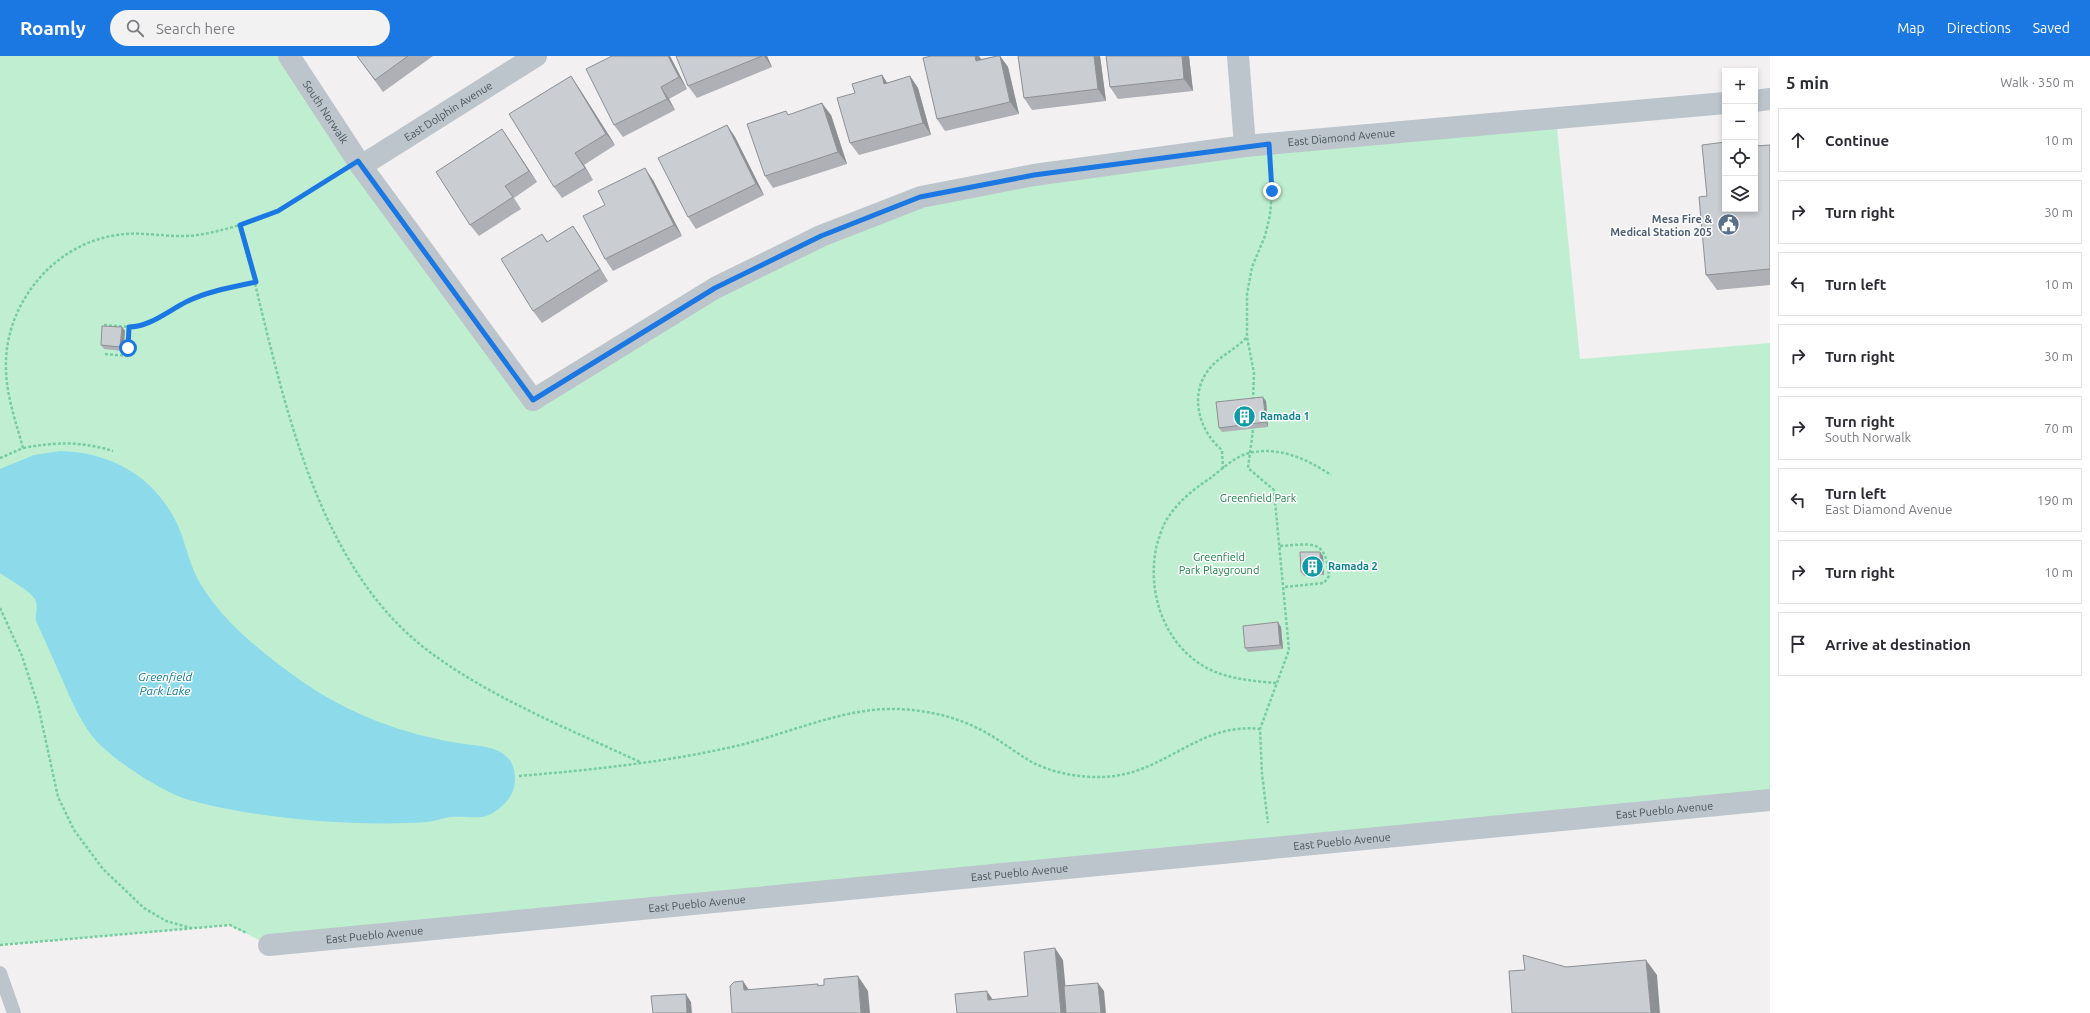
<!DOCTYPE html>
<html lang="en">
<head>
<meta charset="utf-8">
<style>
  :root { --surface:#fff; --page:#f2f2f3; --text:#2b2b33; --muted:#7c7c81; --line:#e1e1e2; --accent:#1b77e1 }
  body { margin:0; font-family:Ubuntu,sans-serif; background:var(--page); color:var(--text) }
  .controls { position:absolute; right:12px; top:12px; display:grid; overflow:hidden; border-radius:0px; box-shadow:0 2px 6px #0003 }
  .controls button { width:36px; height:36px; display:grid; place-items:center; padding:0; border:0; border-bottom:1px solid var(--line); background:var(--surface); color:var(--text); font:20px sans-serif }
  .stop { position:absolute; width:12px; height:12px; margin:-9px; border:3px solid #1b77e1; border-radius:50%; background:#fff }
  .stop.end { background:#1b77e1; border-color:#fff; box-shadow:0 1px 4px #0008 }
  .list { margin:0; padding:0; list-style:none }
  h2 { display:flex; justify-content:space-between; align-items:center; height:52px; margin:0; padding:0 16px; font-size:17px }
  h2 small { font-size:13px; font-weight:400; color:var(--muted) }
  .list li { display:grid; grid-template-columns:26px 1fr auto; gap:12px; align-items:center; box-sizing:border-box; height:64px; margin:0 8px 8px; padding:0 8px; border:1px solid var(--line); border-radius:0px }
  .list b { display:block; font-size:15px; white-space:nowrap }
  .list p { margin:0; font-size:13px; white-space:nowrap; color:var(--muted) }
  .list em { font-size:13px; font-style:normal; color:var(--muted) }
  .icon { flex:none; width:22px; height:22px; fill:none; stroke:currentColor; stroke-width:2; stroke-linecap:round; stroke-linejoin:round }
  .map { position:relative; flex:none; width:1770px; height:957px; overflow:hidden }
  header { display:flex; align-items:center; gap:24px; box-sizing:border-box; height:56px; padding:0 20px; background:var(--accent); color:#fff }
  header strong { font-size:19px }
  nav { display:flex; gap:22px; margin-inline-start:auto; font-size:14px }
  .search { width:280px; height:36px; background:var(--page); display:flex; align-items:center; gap:10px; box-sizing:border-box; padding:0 14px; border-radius:22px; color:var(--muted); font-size:15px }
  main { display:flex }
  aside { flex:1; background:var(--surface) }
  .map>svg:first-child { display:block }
  .green { fill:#bfefd0 }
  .water { fill:#8ddaeb }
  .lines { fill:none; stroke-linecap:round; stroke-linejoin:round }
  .path { stroke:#77cda0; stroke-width:2.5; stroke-dasharray:3 2; stroke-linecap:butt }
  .service { stroke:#bcc5cc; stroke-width:14 }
  .minor { stroke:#bcc5cc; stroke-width:22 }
  .tertiary { stroke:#bcc5cc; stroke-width:22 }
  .wall { fill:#aeb0b5 }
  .shaded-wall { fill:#8d9093 }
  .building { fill:#cacdd2; stroke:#8d9093 }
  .route { stroke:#1b77e1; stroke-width:5 }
  .labels { text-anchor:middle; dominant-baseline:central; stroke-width:3; stroke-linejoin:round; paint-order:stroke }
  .street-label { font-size:11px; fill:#48545d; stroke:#fff }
  .service-label { font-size:11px; font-weight:bold; fill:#4e5e75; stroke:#fff; text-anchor:end }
  .culture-label { font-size:11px; font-weight:bold; fill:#0d838f; stroke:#fff; text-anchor:start }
  .park-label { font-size:11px; fill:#187f49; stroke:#fff }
  .water-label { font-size:12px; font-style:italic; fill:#0e7b93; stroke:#fff }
</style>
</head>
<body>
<header>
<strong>Roamly</strong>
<div class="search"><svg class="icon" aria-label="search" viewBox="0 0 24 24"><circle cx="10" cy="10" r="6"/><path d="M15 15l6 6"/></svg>Search here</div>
<nav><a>Map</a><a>Directions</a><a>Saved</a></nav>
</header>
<main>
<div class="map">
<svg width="1770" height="957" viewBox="0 0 1770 957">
  <rect width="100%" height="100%" fill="#f2f0f0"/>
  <!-- green -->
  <path class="green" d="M0,0H294L533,344L715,232L921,141L1556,62L1580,303L1770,287V744L269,889L229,869L0,889Z"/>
  <!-- water -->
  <path class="water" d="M60,395C115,396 161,425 181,477C187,494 191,512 200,527C224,568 266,600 303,626C349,658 403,678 458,687C475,690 497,689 509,703C515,710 516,723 514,731C512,743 498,756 486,760C476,763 462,760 451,761C443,762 435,765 427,766C356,771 258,763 189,744C163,736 128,713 107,695C82,675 71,642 58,614C51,597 43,581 36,565C35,558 38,553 36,546C34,536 9,524 0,517V413L34,399Z"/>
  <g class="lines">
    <!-- path -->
    <path class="path" d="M336,118L277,155L240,169C278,308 303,494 422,590C484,639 569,673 640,706
      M104,269L129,271
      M105,298L127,300L129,271C151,271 170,252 190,244C212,236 234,231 256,226
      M1253,344L1254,317L1247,281V238L1252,211L1265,180L1270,159L1272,135L1270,112
      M1253,374L1248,412L1274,434L1289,594L1260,673L1262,718L1268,767
      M23,392C56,386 80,385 113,395
      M0,402L23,392C16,366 6,339 6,312C4,249 53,188 117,179C139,175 164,181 187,180C205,179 222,174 240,169
      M1223,413L1222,394C1199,375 1188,338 1210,312C1220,300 1236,293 1247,281
      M1280,490C1312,488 1326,482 1329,520L1324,527L1284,531
      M0,552L22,600L38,649L58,741L74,774L103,813L144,852L166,865L191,872
      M1276,627C1253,625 1226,623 1205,611C1163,587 1146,534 1157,488C1160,479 1163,468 1169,460C1179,445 1194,433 1209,423C1221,414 1234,401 1249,397C1279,390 1307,403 1331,419
      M519,720C589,714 659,707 727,692C782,681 841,651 897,653C925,654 954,660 979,673C998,682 1014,696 1032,706C1052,717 1081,722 1104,721C1166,718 1198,666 1260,673
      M0,889L230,869L247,877"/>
    <!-- service -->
    <path class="service" d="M0,917L14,957"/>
    <!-- minor -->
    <g class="minor">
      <path id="s1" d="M289,0L361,110L533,344"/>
      <path d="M1238,0L1245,90"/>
      <path id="s2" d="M361,110L536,0"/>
      <path id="s3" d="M269,889L1770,744"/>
    </g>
    <!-- tertiary -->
    <g class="tertiary">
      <path d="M1755,45L1770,43"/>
      <path id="s4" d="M533,344L715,232L821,180L921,141L1034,119L1245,90L1725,47"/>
    </g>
  </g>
  <!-- wall -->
  <path class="wall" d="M357,0H433L383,36Z
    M612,0H670L687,33L669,43L675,54L623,81L614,69Z
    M676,0H767L772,11L697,42L688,30Z
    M931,0H979L981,3L997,0H1000L1008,11L1019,58L945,75L937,63Z
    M1018,0H1100L1106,45L1032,54L1024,42Z
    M1189,0L1193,35L1118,43L1110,31Z
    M882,19L887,27L910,20L918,32L931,79L859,99L850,87L855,37Z
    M579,32L615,89L584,109L593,124L562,142L554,131Z
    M831,59L847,108L773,132L765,120Z
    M727,69L735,81L764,139L696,173L688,161Z
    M502,73L537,126L514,142L521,153L479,180L470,169Z
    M1770,89V229L1717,234L1706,219L1725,153Z
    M653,124L682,180L613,215L605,203Z
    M573,170L581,182L608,225L542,267L533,255L542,178L548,186Z
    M122,271L125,275L123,295L104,293L101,289Z
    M1266,345L1268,371L1222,376L1219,372Z
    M1323,500L1324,519L1304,520L1301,516Z
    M1278,566L1281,571L1283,593L1248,596L1245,592Z"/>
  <!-- shaded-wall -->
  <path class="shaded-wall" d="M668,0H670L687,33L679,21Z
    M764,0H767L772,11Z
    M975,0H979L981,3L984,16L976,5Z
    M1000,0L1008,11L1019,58L1010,46Z
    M1094,0H1100L1106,45L1098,33Z
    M1182,0H1189L1193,35L1184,23Z
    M882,19L890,31L884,28Z
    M571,20L579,32L615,89L606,78Z
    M910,20L918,32L931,79L923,67Z
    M661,31L669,43L675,54L667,43Z
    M822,47L831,59L847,108L838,96Z
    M727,69L735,81L764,139L756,128Z
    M502,73L510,85L537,126L529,115Z
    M575,97L584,109L593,124Z
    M645,112L653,124L682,180L674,169Z
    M573,170L581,182L608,225L600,213Z
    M122,271L125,275L123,295L120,291Z
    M1263,341L1266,345L1268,371L1266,366Z
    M1320,496L1323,500L1324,519L1321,515Z
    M1278,566L1281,571L1283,593L1280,589Z
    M1055,892L1063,904L1068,957H1061Z
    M1646,904L1657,919L1660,957H1651Z
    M858,920L868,935L870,957H861Z
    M743,925L753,940L744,934Z
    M1098,927L1104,935L1106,957H1101Z
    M987,935L995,947L988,944Z
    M686,938L691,946L692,957H687Z"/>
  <!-- building -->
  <path class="building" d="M357,0H408L375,24Z
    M612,0H668L679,21L661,31L667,43L614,69L586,13Z
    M676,0H762L688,30Z
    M931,0H975L976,5L997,0H1000L1010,46L937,63L923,2Z
    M1018,0H1094L1098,33L1024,42Z
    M1106,0H1182L1184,23L1110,31Z
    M882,19L884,28L910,20L923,67L850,87L837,42L855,37L852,28Z
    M571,20L606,78L575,97L585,112L554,131L509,58Z
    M822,47L838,96L765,120L747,68L786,55L788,59Z
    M727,69L756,128L688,161L658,102Z
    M502,73L529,115L505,130L513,141L470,169L436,116Z
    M1725,86V153H1755V90L1770,89V213L1706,219L1699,141L1707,140L1702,89Z
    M645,112L674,169L605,203L583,160L605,149L598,135Z
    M573,170L600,213L533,255L501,203L542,178L547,186Z
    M102,270L122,271L120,291L101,289Z
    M1263,341L1266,366L1219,372L1216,346Z
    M1300,496H1320L1321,515L1301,516Z
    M1278,566L1280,589L1245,592L1243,570Z
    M1055,892L1061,957H957L955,938L987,935L988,944L1028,940L1024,896Z
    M1523,899L1566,911L1646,904L1651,957H1512L1509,915L1525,914Z
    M858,920L861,957H732L730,930L734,926L743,925L744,934L818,928V930L824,929V923Z
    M1098,927L1101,957H1066L1064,930Z
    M686,938L687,957H653L651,940Z"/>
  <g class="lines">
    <!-- route -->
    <path class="route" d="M128,292L129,271C150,271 169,254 188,245C209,235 233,231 256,226L240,169L278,155L358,105L533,344L715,232L821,180L920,141L1034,119L1269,88L1272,135"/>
  </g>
  <!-- icons -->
  <defs>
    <symbol id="civic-disc" viewBox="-11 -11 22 22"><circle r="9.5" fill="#5c6f8a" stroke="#fff"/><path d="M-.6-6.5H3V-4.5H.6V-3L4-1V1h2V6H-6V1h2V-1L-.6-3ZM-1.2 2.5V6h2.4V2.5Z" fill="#fff"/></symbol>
    <symbol id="building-disc" viewBox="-11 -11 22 22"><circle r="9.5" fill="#0f9aa8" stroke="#fff"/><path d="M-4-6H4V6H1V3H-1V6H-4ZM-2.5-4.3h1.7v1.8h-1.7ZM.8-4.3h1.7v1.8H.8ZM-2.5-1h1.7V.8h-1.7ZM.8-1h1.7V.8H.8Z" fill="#fff"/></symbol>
  </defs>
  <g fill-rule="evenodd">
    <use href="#civic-disc" x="1716" y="156" width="25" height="25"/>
    <use href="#building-disc" x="1232" y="348" width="25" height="25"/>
    <use href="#building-disc" x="1300" y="498" width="25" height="25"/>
  </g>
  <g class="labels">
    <!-- street labels -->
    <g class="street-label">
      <text stroke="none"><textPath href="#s2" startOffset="103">East Dolphin Avenue</textPath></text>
      <text stroke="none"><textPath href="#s1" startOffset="67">South Norwalk</textPath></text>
      <text stroke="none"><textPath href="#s4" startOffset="864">East Diamond Avenue</textPath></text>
      <text stroke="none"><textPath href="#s3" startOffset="1402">East Pueblo Avenue</textPath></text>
      <text stroke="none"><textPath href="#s3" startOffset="1078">East Pueblo Avenue</textPath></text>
      <text stroke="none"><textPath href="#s3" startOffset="754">East Pueblo Avenue</textPath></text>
      <text stroke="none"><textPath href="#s3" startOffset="430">East Pueblo Avenue</textPath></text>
      <text stroke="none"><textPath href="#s3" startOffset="106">East Pueblo Avenue</textPath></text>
    </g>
    <!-- service labels -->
    <g class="service-label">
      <text x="1712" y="163">Mesa Fire &amp;<tspan x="1712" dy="13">Medical Station 205</tspan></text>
    </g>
    <!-- culture labels -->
    <g class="culture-label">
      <text x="1260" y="360">Ramada 1</text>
      <text x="1328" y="510">Ramada 2</text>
    </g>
    <!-- park labels -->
    <g class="park-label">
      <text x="1258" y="442">Greenfield Park</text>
      <text x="1219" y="501">Greenfield<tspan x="1219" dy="13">Park Playground</tspan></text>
    </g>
    <!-- water labels -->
    <g class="water-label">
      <text x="165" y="620">Greenfield<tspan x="165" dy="14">Park Lake</tspan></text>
    </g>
  </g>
</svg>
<div class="controls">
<button>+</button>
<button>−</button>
<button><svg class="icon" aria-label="locate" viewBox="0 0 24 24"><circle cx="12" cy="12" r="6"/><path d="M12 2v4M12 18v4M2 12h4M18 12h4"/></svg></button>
<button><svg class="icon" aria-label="layers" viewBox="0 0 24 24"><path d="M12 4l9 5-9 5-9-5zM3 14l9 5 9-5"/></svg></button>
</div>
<div class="stop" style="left:128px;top:292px"></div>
<div class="stop end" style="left:1272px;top:135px"></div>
</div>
<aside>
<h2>5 min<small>Walk · 350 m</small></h2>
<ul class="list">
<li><svg class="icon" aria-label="ahead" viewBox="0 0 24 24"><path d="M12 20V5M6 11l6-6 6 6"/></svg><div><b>Continue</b></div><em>10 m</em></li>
<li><svg class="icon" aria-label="right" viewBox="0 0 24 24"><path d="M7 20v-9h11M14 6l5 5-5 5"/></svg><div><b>Turn right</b></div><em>30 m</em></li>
<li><svg class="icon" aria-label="left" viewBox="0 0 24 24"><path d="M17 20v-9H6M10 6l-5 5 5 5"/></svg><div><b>Turn left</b></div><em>10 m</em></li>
<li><svg class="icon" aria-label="right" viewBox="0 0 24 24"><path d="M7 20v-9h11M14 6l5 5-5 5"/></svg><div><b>Turn right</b></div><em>30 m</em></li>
<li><svg class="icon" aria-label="right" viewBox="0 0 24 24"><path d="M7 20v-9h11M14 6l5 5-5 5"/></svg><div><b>Turn right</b><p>South Norwalk</p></div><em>70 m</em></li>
<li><svg class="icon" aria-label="left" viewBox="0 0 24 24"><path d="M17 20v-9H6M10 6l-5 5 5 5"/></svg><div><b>Turn left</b><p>East Diamond Avenue</p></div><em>190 m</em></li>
<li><svg class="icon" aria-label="right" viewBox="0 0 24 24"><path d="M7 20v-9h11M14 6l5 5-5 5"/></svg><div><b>Turn right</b></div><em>10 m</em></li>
<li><svg class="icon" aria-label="arrive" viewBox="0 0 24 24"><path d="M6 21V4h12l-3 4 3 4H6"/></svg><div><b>Arrive at destination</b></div></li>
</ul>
</aside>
</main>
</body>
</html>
